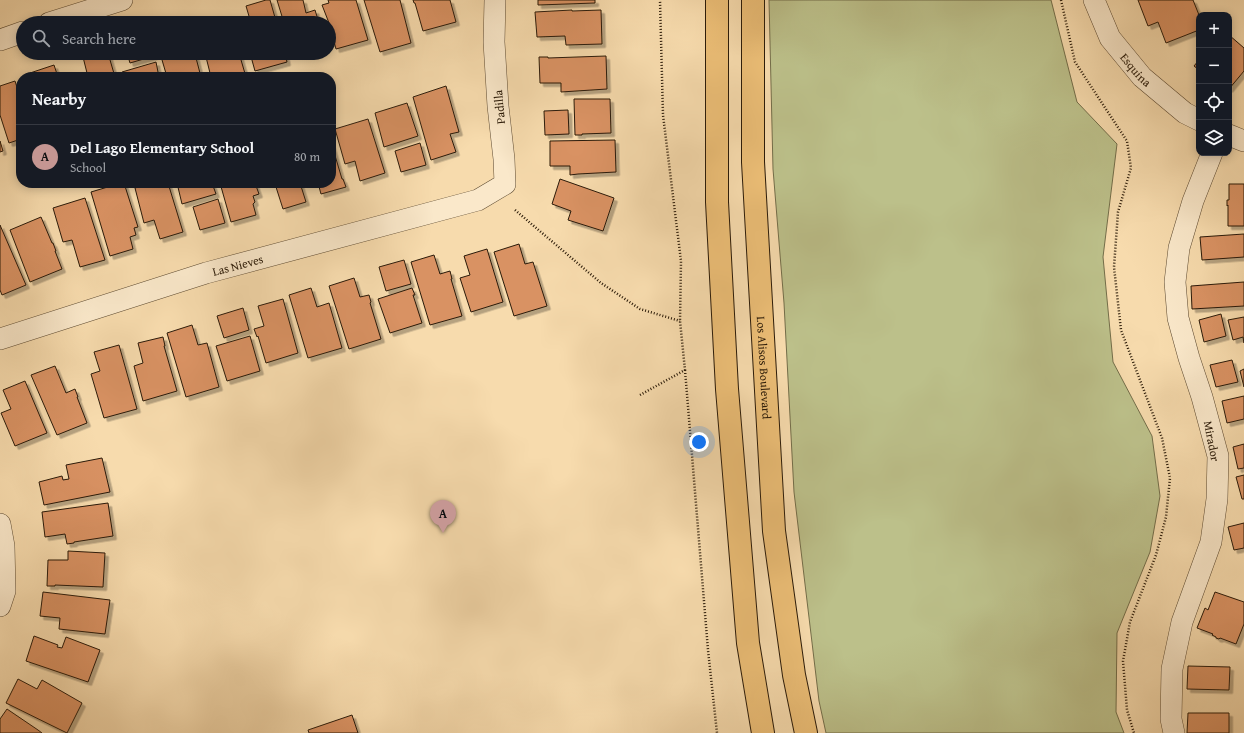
<!DOCTYPE html>
<html lang="en">
<head>
<meta charset="utf-8">
<style>
  :root { --surface:#171b24; --page:#242831; --text:#f1f3f6; --muted:#9ea1a6; --line:#363941; --accent:#c59692 }
  body { margin:0; font-family:"Gentium Book Plus",serif; background:var(--page); color:var(--text) }
  .controls { position:absolute; right:12px; top:12px; display:grid; overflow:hidden; border-radius:8px; box-shadow:0 2px 10px #0003 }
  .controls button { width:36px; height:36px; display:grid; place-items:center; padding:0; border:0; border-bottom:1px solid var(--line); background:var(--surface); color:var(--text); font:20px sans-serif }
  .you { position:absolute; left:699px; top:442px; width:14px; height:14px; margin:-10px; border:3px solid #fff; border-radius:50%; background:#1a73e8; box-shadow:0 0 0 6px #1a73e833 }
  .badge { display:grid; place-items:center; width:26px; height:26px; border-radius:50%; background:var(--accent); color:#111; font-size:13px; font-weight:700 }
  .pin { position:absolute; translate:-50% -33px; filter:drop-shadow(0 1px 2px #0008) }
  .pin::after { content:''; position:absolute; top:21px; width:14px; height:12px; background:inherit; clip-path:polygon(0 0,100% 0,50% 100%) }
  .list { margin:0; padding:0; list-style:none }
  h2 { display:flex; justify-content:space-between; align-items:center; height:52px; margin:0; padding:0 16px; font-size:17px }
  h2 small { font-size:13px; font-weight:400; color:var(--muted) }
  .list li { display:grid; grid-template-columns:26px 1fr auto; gap:12px; align-items:center; box-sizing:border-box; height:64px; padding:0 16px; border-top:1px solid var(--line) }
  .list b { display:block; font-size:15px; white-space:nowrap }
  .list p { margin:0; font-size:13px; white-space:nowrap; color:var(--muted) }
  .list em { font-size:13px; font-style:normal; color:var(--muted) }
  .icon { flex:none; width:22px; height:22px; fill:none; stroke:currentColor; stroke-width:2; stroke-linecap:round; stroke-linejoin:round }
  .map { position:relative; flex:none; width:1244px; height:733px; overflow:hidden }
  .search { position:absolute; background:var(--surface); box-shadow:0 2px 10px #0003; left:16px; top:16px; width:320px; height:44px; display:flex; align-items:center; gap:10px; box-sizing:border-box; padding:0 14px; border-radius:22px; color:var(--muted); font-size:15px }
  .panel { position:absolute; background:var(--surface); box-shadow:0 2px 10px #0003; left:16px; top:72px; width:320px; height:116px; border-radius:16px }
  .map>svg:first-child { display:block }
  .green { fill:#bcc08a; stroke:#736d49 }
  .building { fill:#d99264; stroke:#2a1a08; filter:url(#shadow) }
  .lines { fill:none; stroke-linecap:round; stroke-linejoin:round }
  .minor-casing { stroke:#5d4a31; stroke-width:22 }
  .major-casing { stroke:#2a1a08; stroke-width:24 }
  .path { stroke:#2a1a08; stroke-width:2.5; stroke-dasharray:1 2; stroke-linecap:butt }
  .minor { stroke:#fae8ca; stroke-width:21 }
  .major { stroke:#ecbe76; stroke-width:22 }
  .labels { text-anchor:middle; dominant-baseline:central; stroke-width:3; stroke-linejoin:round; paint-order:stroke }
  .street-label { font-size:12px; fill:#2a1a08; stroke:#fae8ca }
</style>
</head>
<body>
<div class="map">
<svg width="1244" height="733" viewBox="0 0 1244 733">
  <defs>
    <filter id="shadow"><feDropShadow dx="3.5" dy="3.5" stdDeviation="0" flood-color="#0004"/></filter>
  </defs>
  <rect width="100%" height="100%" fill="#f7dbad"/>
  <filter id="stains"><feTurbulence type="fractalNoise" baseFrequency=".005" numOctaves="4"/><feColorMatrix values="0 0 0 0 .2 0 0 0 0 .09 0 0 0 0 .02 0 0 0 .5 -.17"/></filter>
  <radialGradient id="worn" r=".72"><stop offset=".6" stop-color="#630" stop-opacity="0"/><stop offset="1" stop-color="#630" stop-opacity=".3"/></radialGradient>
  <!-- green -->
  <path class="green" d="M769,0H1051L1077,102L1117,144L1103,257L1113,362L1152,436L1160,496L1150,552L1117,633L1116,712L1124,733H826L819,701L794,492L784,303L773,169Z"/>
  <!-- building -->
  <path class="building" d="M266,0H270L276,21L270,23H251L246,6Z
    M277,0H303L306,13L315,10L319,23H284Z
    M328,0H356L368,40L336,49L329,23L322,5L329,3Z
    M364,0H400L411,43L380,52Z
    M413,0H450L456,22L423,31L415,3H414Z
    M538,0H595V3L538,5Z
    M1138,0H1193L1199,15V30L1166,43L1158,22L1148,26Z
    M572,10V11L601,10L602,44L566,45L565,36L537,37L535,12Z
    M220,17L222,23H198Z
    M1229,35L1244,48V71L1229,89Z
    M95,53H108L115,77H88L83,57Z
    M127,53H153L154,56L130,63Z
    M160,53H196L195,54L201,77H167Z
    M205,53H239L246,77H211Z
    M250,53H285L287,62L255,71Z
    M606,56L607,89L561,92V83H540L539,57H548V58Z
    M1199,60V70L1194,66Z
    M156,62L159,77H124L122,72Z
    M54,65L58,77H31L30,73Z
    M15,81L21,100V139L9,143L0,115V86Z
    M446,86L459,132L450,134L456,152L431,160L413,97Z
    M574,99H610L611,133L582,134V135H575Z
    M407,103L418,136L384,147L375,113Z
    M568,110L569,134L545,135L544,111Z
    M368,119L385,173L360,181L355,161L345,164L335,129Z
    M615,140L616,172L578,174L570,175V166H550V141Z
    M0,141L3,151L0,152Z
    M331,142L342,179H343L346,187L321,194L318,183H331Z
    M420,143L426,165L401,172L395,151Z
    M560,179L614,198L603,231L568,220L571,211L552,204Z
    M121,183H124L138,227L134,228L136,235L130,237L133,249L110,256L91,192Z
    M152,183H168L183,232L160,239L154,220L144,223L135,188Z
    M177,183H212L216,194L182,204Z
    M220,183H255L259,194L253,196L255,202L253,204L256,215L231,222Z
    M289,183H300L306,202L283,209L276,187Z
    M1229,184H1244V226H1228V205L1227,206V200H1229Z
    M85,198L105,260L80,267L72,240L63,242L53,208Z
    M218,199L225,223L200,230L193,207Z
    M41,217L52,243H53L56,251H55L62,269L30,282L10,230Z
    M0,225L26,285L2,295L0,290Z
    M1244,234V257L1202,260L1200,237Z
    M519,244L525,264L533,262L547,306L514,316L494,252Z
    M487,249L503,302L471,312L460,278L470,275L464,256Z
    M434,255L440,274L450,271L452,279H451L462,316L430,325L411,262Z
    M404,260L411,284L386,291L379,267Z
    M354,278L360,297L369,295L371,302L370,303L381,339L349,349L329,286Z
    M1244,282V306L1192,309L1191,286Z
    M311,288L317,307L329,303L342,348L308,358L289,295Z
    M412,288L415,295H413L422,323L390,333L378,299Z
    M283,299L298,353L266,363L258,336L257,337L254,329L264,326L258,306Z
    M243,308L249,330L224,338L217,316Z
    M1221,314L1226,336L1204,342L1199,320Z
    M1244,317V343L1243,337L1233,340L1228,320Z
    M192,325L198,345L207,343L219,387L186,397L167,333Z
    M250,336L260,371L227,381L216,346Z
    M163,337L165,346H164L177,391L143,401L134,366L143,363L138,343Z
    M119,345L137,409L104,418L91,374L100,371L94,352Z
    M1232,360L1238,382L1216,387L1210,365Z
    M55,366L66,393L75,389L78,397H77L87,423L57,435L31,375Z
    M1244,369V387L1240,371Z
    M25,381L47,433L15,446L1,413L11,409L3,390Z
    M1244,396V419L1227,423L1222,401Z
    M1244,444V468L1238,469L1233,447Z
    M102,458L110,492L44,505L39,482L62,476L63,480L69,479L66,465Z
    M1244,475V499H1242L1236,477Z
    M108,503L113,536L74,542V543L67,544L65,534L45,537L42,512Z
    M1244,523V548L1234,550L1228,527Z
    M68,551L105,553L103,587L55,585V586H47L48,560H68Z
    M43,592L110,600L105,634L59,629L60,618L40,616Z
    M1215,592L1244,602V624L1236,644L1220,638L1219,639L1216,638V637L1212,635L1213,634L1197,628L1205,608L1208,610Z
    M34,636L58,645L57,647L62,648L66,637L100,650L88,682L26,661Z
    M1188,666L1230,667L1229,690L1187,689Z
    M18,679L37,689L42,680L82,703L67,733L6,703Z
    M7,709L38,730L42,733H0V719Z
    M1188,713H1229V733H1187Z
    M352,715L358,733H309L308,730Z"/>
  <g class="lines">
    <defs>
      <g id="minor">
        <path id="s1" d="M1094,0L1110,38L1142,77L1185,113L1199,120"/>
        <path d="M49,23L122,0"/>
        <path d="M0,40L23,32"/>
        <path d="M1229,135L1244,141"/>
        <path id="s2" d="M0,339L206,273L478,200L505,184L504,159L498,106L494,42L495,0"/>
        <path d="M0,524L4,546L5,591L0,606"/>
        <path d="M1174,733L1171,719L1172,669L1182,622L1211,542L1217,499L1218,456L1202,397L1189,358L1178,318L1175,282L1179,248L1193,201L1212,153"/>
      </g>
      <g id="major">
        <path d="M717,0V202L727,389L748,643L763,733"/>
        <path id="s3" d="M753,0V162L774,531L794,675L806,733"/>
      </g>
    </defs>
    <!-- minor casing -->
    <use href="#minor" class="minor-casing"/>
    <!-- major casing -->
    <use href="#major" class="major-casing"/>
    <!-- path -->
    <path class="path" d="M1061,0L1075,62L1127,141L1131,168L1118,212L1114,267L1121,330L1162,438L1170,478L1166,517L1156,555L1130,622L1123,661L1127,710L1134,733
      M515,210L601,283L640,309L680,321
      M685,370L708,650L717,733
      M640,395L685,370L680,321L681,261L663,115L660,0"/>
    <!-- minor -->
    <use href="#minor" class="minor"/>
    <!-- major -->
    <use href="#major" class="major"/>
  </g>
  <g class="labels">
    <!-- street labels -->
    <g class="street-label">
      <text stroke="none"><textPath href="#s1" startOffset="82">Esquina</textPath></text>
      <text transform="translate(499 107) rotate(-95)">Padilla</text>
      <text stroke="none"><textPath href="#s2" startOffset="249">Las Nieves</textPath></text>
      <text stroke="none"><textPath href="#s3" startOffset="368">Los Alisos Boulevard</textPath></text>
      <text transform="translate(1212 441) rotate(79)">Mirador</text>
    </g>
  </g>
  <rect width="100%" height="100%" filter="url(#stains)"/>
  <rect width="100%" height="100%" fill="url(#worn)"/>
</svg>
<div class="controls">
<button>+</button>
<button>−</button>
<button><svg class="icon" aria-label="locate" viewBox="0 0 24 24"><circle cx="12" cy="12" r="6"/><path d="M12 2v4M12 18v4M2 12h4M18 12h4"/></svg></button>
<button><svg class="icon" aria-label="layers" viewBox="0 0 24 24"><path d="M12 4l9 5-9 5-9-5zM3 14l9 5 9-5"/></svg></button>
</div>
<div class="you"></div>
<div class="pin badge" style="left:443px;top:533px">A</div>
<div class="search"><svg class="icon" aria-label="search" viewBox="0 0 24 24"><circle cx="10" cy="10" r="6"/><path d="M15 15l6 6"/></svg>Search here</div>
<section class="panel">
<h2>Nearby<small></small></h2>
<ul class="list">
<li><span class="badge">A</span><div><b>Del Lago Elementary School</b><p>School</p></div><em>80 m</em></li>
</ul>
</section>
</div>
</body>
</html>
